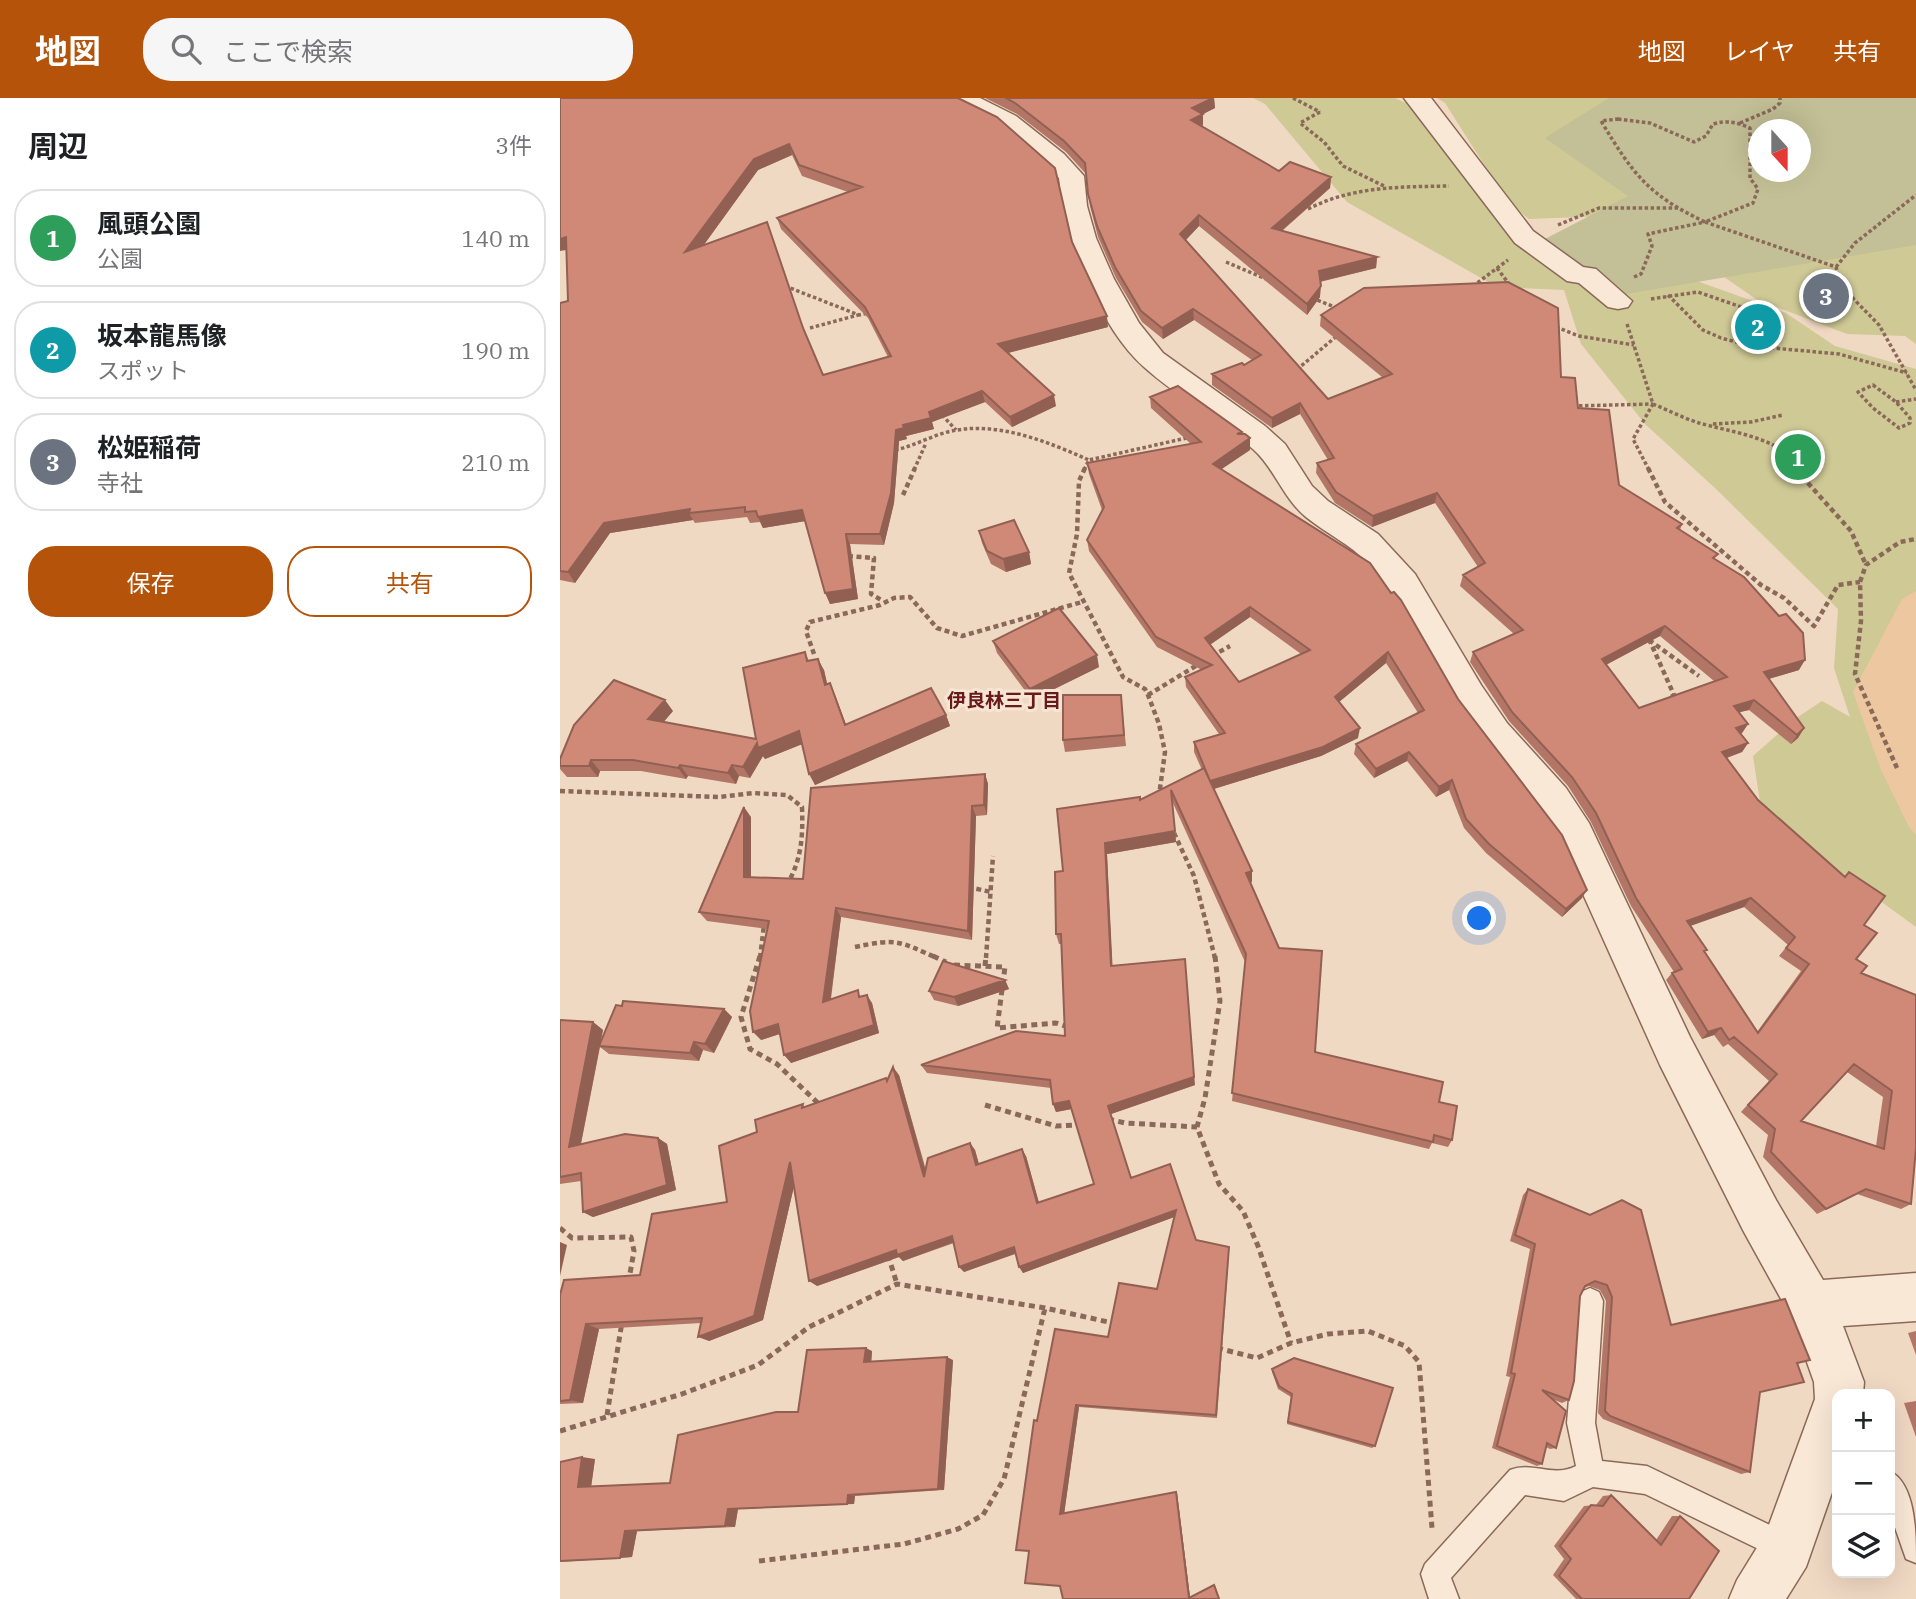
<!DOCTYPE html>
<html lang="ja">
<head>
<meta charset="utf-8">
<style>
  :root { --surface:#fff; --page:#f6f6f6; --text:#202124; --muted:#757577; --line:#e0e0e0; --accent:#b45309 }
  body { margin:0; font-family:"IBM Plex Serif","Noto Sans JP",serif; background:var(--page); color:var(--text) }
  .controls { position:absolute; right:21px; bottom:21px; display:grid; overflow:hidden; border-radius:14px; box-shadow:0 7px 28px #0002 }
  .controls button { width:63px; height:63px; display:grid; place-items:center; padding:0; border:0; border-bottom:2px solid var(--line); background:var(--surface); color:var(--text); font:35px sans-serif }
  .compass { position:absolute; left:1188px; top:21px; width:63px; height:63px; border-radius:50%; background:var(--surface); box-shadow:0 7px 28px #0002; rotate:159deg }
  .you { position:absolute; left:920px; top:821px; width:24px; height:24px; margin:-18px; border:5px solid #fff; border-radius:50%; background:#1a73e8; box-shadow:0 0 0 10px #1a73e833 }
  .badge { display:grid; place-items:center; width:46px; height:46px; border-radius:50%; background:var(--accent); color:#fff; font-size:23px; font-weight:700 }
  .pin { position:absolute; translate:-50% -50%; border:4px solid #fff; box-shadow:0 2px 7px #0006 }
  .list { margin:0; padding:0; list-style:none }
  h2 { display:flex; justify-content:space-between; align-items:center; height:91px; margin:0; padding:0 28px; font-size:30px }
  h2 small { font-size:23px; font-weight:400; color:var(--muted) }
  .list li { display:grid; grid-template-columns:46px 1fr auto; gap:21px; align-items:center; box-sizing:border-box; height:98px; margin:0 14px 14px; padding:0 14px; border:2px solid var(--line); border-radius:28px }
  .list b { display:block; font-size:26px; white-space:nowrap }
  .list p { margin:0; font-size:23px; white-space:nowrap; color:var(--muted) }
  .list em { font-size:23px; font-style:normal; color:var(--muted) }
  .actions { display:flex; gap:14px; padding:21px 28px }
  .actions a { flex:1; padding:16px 0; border:2px solid var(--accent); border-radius:28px; text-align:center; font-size:24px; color:var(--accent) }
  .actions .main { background:var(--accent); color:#fff }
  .icon { flex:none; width:38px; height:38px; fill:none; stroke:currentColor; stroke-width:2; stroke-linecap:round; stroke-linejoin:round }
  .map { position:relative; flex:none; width:1356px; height:1501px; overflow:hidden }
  header { display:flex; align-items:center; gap:42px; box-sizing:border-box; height:98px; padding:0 35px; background:var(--accent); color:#fff }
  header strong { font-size:33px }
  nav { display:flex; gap:38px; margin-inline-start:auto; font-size:24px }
  .search { width:490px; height:63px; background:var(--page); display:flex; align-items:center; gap:18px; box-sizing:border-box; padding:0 24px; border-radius:28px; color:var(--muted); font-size:26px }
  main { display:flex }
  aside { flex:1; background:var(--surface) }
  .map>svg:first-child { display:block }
  .green { fill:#cfc996; fill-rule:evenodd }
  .sand { fill:#edc79f }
  .cemetery { fill:#c3bf96; fill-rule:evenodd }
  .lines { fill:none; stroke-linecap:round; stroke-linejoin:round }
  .lane-casing { stroke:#8b6959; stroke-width:3 }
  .street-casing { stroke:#8b6959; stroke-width:3 }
  .path-far2 { stroke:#8b6959; stroke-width:3.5; stroke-dasharray:3.5 2.5; stroke-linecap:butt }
  .path-far1 { stroke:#8b6959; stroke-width:4.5; stroke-dasharray:5 3.5; stroke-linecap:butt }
  .path { stroke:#8b6959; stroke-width:5; stroke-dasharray:6 4.5; stroke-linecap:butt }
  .lane { fill:#fae8d6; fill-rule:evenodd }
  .street { fill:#fae8d6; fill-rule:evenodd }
  .wall { fill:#b37666; fill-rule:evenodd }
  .shaded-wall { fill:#926053 }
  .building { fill:#d08977; stroke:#926053; stroke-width:2; fill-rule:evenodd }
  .labels { text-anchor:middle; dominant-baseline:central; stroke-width:6; stroke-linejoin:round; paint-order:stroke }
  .neighbourhood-label { font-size:19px; font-weight:bold; fill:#691b1c; stroke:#f7e5d3 }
</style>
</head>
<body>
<header>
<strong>地図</strong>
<div class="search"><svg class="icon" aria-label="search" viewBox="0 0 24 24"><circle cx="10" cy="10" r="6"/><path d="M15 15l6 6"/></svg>ここで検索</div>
<nav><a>地図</a><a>レイヤ</a><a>共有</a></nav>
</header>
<main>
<aside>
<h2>周辺<small>3件</small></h2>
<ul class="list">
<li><span class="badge" style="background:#2e9e5b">1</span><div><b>風頭公園</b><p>公園</p></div><em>140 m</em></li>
<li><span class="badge" style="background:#0f9aa8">2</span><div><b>坂本龍馬像</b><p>スポット</p></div><em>190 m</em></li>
<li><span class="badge" style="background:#6b7280">3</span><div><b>松姫稲荷</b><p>寺社</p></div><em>210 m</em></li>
</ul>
<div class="actions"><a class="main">保存</a><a>共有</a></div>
</aside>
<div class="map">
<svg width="1356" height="1501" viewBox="0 0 1356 1501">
  <rect width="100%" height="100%" fill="#f0d9c3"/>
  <!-- green -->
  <path class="green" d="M693,0H835L850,7L955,144L1058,174L1120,177L1226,215L1275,248L1356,271V829L1202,717L1193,658L1235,621L1262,603L1290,619L1274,570L1278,511L1156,391L1085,326L1021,246L1004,192L937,189L787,104L705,6Z
    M877,0H1356V246L1345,238L1287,236L1196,201L1074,117L969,121L949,106L885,5ZM1198,32H1240V74H1198Z"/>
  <!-- sand -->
  <path class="sand" d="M1356,493V737L1349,729L1321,672L1293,594L1342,501Z"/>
  <!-- cemetery -->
  <path class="cemetery" d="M1049,0H1356V147L1066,196L983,142L1068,98L985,40ZM1198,32H1240V74H1198Z"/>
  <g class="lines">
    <defs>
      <path id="lane" d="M1030,1190L1039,1194L1043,1203L1035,1325L1042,1363L1087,1368L1237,1440L1241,1450L1237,1460L1227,1464L1217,1460L1085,1396L1033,1389L1004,1403L965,1397L891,1480L899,1501H869L861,1476L865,1466L950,1372C973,1363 992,1380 1016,1368L1007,1325L1017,1203L1021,1194Z
        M1277,1297V1325L1267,1321L1263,1310L1267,1300Z
        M1330,1373C1356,1387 1356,1435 1356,1465L1346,1461L1330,1415Z"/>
      <path id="street" d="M390,0H420L456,18L504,56L524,78L527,108L536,140L554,181L579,225L603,255L705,328L725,346L752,388L768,403L818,436L855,476L921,587L947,625L1006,690L1029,725L1130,939L1216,1102L1263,1182L1356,1175V1223L1283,1228L1304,1284L1303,1296H1277V1380L1246,1469L1226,1501H1169L1177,1482L1206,1435L1255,1301L1254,1284L1231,1219L1184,1134L1100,967L1000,745C970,696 929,658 898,610C867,563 847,509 809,466C790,446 767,436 746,419C723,400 715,371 694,352C660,321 618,300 584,269C539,229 504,138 499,80L440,28L394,5Z
        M844,0H871L973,133L1023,169L1036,171L1072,203L1068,209L1058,211L1048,209L1019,185L1007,183L955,145Z"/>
    </defs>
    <!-- lane casing -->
    <use href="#lane" class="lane-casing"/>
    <!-- street casing -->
    <use href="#street" class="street-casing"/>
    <!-- path-far2 -->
    <path class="path-far2" d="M733,0L760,14
      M760,14L740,25L764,44L783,68L826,89
      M1058,21L1090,25L1134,44L1146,38L1153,26C1167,22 1177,24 1190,30V80L1198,91L1193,105L1145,124C1088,97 1073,76 1041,23Z
      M1180,25L1213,11L1220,5V0
      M748,111C793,88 840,89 889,88
      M1145,124L1276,169L1281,188L1319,227L1356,292
      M998,127L1039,110H1118
      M666,164L706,181
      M1276,169L1295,145L1356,97
      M937,170L949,186
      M1074,179L1081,176L1092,148L1088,136L1145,124
      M225,188L299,217L308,215
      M915,190L917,185L948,162
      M1108,197L1143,232L1161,240L1191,248L1279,256L1347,275
      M752,200L777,210
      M1091,201L1138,194L1210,219
      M1067,226L1093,306C1108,312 1123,320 1139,325C1170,334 1225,340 1241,372
      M996,229L1019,238L1074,247
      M250,230L298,217
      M740,273V269L778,237
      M1313,287L1336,304L1350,320V325L1339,330L1313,310L1298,294Z
      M1336,304L1356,301
      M1013,308L1093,306
      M382,317L396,332
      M1153,326L1191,324L1223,317
      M335,352C355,348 372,337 392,333C438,323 488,344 529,362
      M354,372L366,345
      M524,372L529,362L631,339
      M1089,372L1073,341L1093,306"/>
    <!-- path-far1 -->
    <path class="path-far1" d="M525,370L519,383L517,436L509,475L563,579L585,591L588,597L599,626L605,654L599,698
      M1088,370L1105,404L1201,487L1224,500L1254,528L1278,487L1300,484
      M1240,370L1247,384L1291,433L1306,467
      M343,397L355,370
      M288,458L314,460L311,496L323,503
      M1089,541L1114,597L1110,600
      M1089,542L1139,578
      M254,556L246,533L250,524L320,507L334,500L350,499L377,530L402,538L522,504
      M652,558L670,548
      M588,597L639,566
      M1337,670L1295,576L1301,523L1300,484L1306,467L1340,444L1356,441
      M0,693L159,699L193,695L227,697L242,709C243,736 242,759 229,783
      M614,735L634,778L655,860
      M408,789L431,794
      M295,849C338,840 338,843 377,860
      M200,860L204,827
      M426,860L433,758"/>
    <!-- path -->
    <path class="path" d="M200,858L181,919L190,951L217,966L260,1007
      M373,858L386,864
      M655,858L660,903L645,1000L637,1029L659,1086L683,1113L698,1148L731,1245
      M394,867L445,869L437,930L496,925L508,929
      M425,868L426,858
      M425,1007L496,1028L519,1027
      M548,1021L565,1025L637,1029
      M0,1130L12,1140L71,1139L74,1153L69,1181
      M328,1157L337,1186
      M657,1250L697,1260L731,1245L768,1236L808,1233L845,1248L859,1264L872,1430
      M47,1317L62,1224
      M0,1333L122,1296L198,1267L249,1229L337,1186L485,1210L553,1225
      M199,1463L344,1446L398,1431L423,1417L444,1381L485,1210"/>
    <!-- lane -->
    <use href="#lane" class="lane"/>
    <!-- street -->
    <use href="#street" class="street"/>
  </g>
  <!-- wall -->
  <path class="wall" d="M0,0H398L512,144L548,229L448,255L496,308L452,329L425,304L372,324L374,331L346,338L347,341L339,343L334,405L324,447L290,446L298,501L270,506L245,423L203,430L200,424L190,425L187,419L135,425L133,422L50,435L15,485L0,482V205L8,203ZM232,57L242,78L288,94L217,120L221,131L308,220L328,259L263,277L244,232L143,148L198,72Z
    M425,0H654L655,10L643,16V27L642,28L719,73L771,79L770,90L722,133L817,159L816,170L760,184V199L747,217L639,128L626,142L768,301L822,279L760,228L761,217L1001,279L1059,387L1122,426L1120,432L1155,462L1239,572L1209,581L1244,630L1238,640L1231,646L1189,612L1179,614L1188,626L1182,635L1181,636L1188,645L1182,654L1167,660L1198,702L1304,827L1296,861L1301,875L1356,897V1059H1355L1351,1106L1341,1111L1297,1096L1257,1116L1203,1059L1208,1037L1181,1014L1209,983L1168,946L1163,949L1154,937L1142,941L1106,882L1112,875L1114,874L1071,808L1031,724L1008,688L949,623L910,564L913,554L954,536L900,488L903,477L918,469L875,405L812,429L775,405L756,375L757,365L768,362L740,316L712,330L652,287V276L684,267L692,262L634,222L603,241L582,224L556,180L538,139L530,108L526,76L506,54L457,16ZM1100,538L1154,583L1079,610L1046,567ZM1184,809L1228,847L1219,858L1241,873L1197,934L1145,854L1131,827ZM1287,974L1323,999L1316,1048L1241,1023Z
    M590,299L682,334V336L690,352L661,371L898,601L1022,800L1002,819L926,755L904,730L889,692L876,699L847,663L814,680L794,656L796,646L858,615L826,565L779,604L798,640L761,658L654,691L692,773V784H690L755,954L879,1004L892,1042L888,1049L872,1045L869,1051L672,1003L685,864L612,703L616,744L547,756L552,867L635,987L551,1016L571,1080L610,1066L636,1142L669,1155L657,1320L519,1309L504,1416L617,1395L630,1499L655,1487L660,1501H503L500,1488L469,1453L477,1323L548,1239L597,1191L614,1119L463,1175L455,1155L404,1174L394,1145L343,1163L339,1159L257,1188L234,1088L203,1222L149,1243L141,1225L39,1231L23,1305L0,1306V1197L80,1177L167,1104L197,1034L246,1009L339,977L366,1072L410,1045L415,1052L419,1066L466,1058L479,1105L534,1086L511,1011L496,1014L493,1006L491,990L367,975L361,967L505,938L501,846H499L496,836L503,773L580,702L642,672L634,654V644L659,636L626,589L625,579L642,572L597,549L529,453L527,442L542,412L529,376L527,365L631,346L591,310ZM690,519L741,556L679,584L650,547Z
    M419,433L469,454L471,466L446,474L431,466L422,445Z
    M433,543L539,569L472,602L437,555Z
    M245,554L249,563L264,572L267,586L275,597L286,626L386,617L390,628L255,687L242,646L205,661L203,658L190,680L179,678L176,686L128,678L126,681L81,673H40L38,679H7L0,671V661L113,613L103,624L196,641Z
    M562,608L566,648L505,654L503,642Z
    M425,676L428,686L427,717L416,718L412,842L281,819L271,901L302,898L312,905L319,935L231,965L220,936L201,942L208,831L147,823L139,814L191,719V779L243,781Z
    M445,882L449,891L398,908L374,902L369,893Z
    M164,911L172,919L154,955L143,952L139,963L49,956L40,949L21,1046L98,1040L107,1046L116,1092L33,1119L23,1114L21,1083L0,1086V922L33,924L43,932L40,944Z
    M968,1091L1111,1227L1250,1262L1237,1266L1244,1284L1200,1294L1190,1374L1181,1376L1043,1321L1038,1315L1046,1203L1040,1192L1029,1188L1024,1190L1020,1198L1009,1302L1002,1305L992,1301L996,1350L990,1351L986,1349L982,1366L977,1368L932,1350L950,1279L946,1278L970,1151L950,1143L963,1097Z
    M1356,1233V1257L1348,1235Z
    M312,1253L311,1264L393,1262L384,1392L295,1398L294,1406L178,1411L175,1429L77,1433L72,1459L0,1464L35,1361L31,1388L110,1385L238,1314Z
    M712,1271L815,1348L812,1350L727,1326L731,1299L718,1291L712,1274Z
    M1356,1303V1339L1344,1305Z
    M1051,1397L1096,1442L1112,1418H1120L1129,1501H1016L993,1477L1004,1461L994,1448L1024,1408L1036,1407L1043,1398Z"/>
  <!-- shaded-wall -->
  <path class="shaded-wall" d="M653,0H654L655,10L643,16V27L632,33V10Z
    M229,46L232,57L198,72L130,166L125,154L194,61Z
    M771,79L770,90L712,141V130Z
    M639,117V128L621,147L620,136Z
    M6,139L12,151L0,153V141Z
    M817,159L816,170L758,184L759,173Z
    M761,188L760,199L747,217V206Z
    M633,211L634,222L603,241L602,230Z
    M547,218L548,229L440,257L438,246Z
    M422,293L425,304L372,324L374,331L346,338L347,341L339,343L334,405L324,447L320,436L336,332L343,327L369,314Z
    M494,297L496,308L452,329L450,319Z
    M740,305V316L712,330V320Z
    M690,340V352L653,377V366Z
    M877,395L875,405L812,429L813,418Z
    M130,411L129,415L133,422L50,435L15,485L8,474L44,425Z
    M242,412L246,423L203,430L198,419Z
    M286,436L290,446L298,501L270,506L265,495Z
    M469,454L471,466L446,474L443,461Z
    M690,509V519L645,550V540Z
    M1105,528L1100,538L1038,571L1042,561Z
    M828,554L826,565L773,609L775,599Z
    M537,557L539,569L472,602L470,591Z
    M258,561L264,572L270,598L265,587Z
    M1245,562L1239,572L1198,584L1204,574Z
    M270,585L275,597L290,638L285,627Z
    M105,602L113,613L96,633L88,621Z
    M1194,602L1189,612L1168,617L1174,608Z
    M386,617L390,628L255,687L249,676Z
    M1188,626L1182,635L1170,640L1176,630Z
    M800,630L798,640L761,658L650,692V683Z
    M1244,630L1238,640L1231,646L1237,637Z
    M239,633L245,645L205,661L203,658L190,680L183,669L197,645Z
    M1188,645L1182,654L1157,663L1162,654Z
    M849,654L847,663L814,680L816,671Z
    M31,662L40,673L38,679L29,668Z
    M120,667L128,678L126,681L118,670Z
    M172,667L179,678L176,686L168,675Z
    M425,676L428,686L427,717L424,707Z
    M892,682L889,692L876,699L879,689Z
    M611,692L616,744L547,756L553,877L551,868L545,745Z
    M412,708L416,718L412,842L408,833Z
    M184,709L191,719V788L184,779Z
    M692,773V784L686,786V775Z
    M1027,792L1022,800L1002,819L1006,811Z
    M1191,800L1184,809L1122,831L1127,823Z
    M276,810L281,819L269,912L263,904Z
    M625,861L635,987L551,1016L548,1008Z
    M445,882L449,891L398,908L394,899Z
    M307,897L312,905L319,935L231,965L224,957Z
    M164,911L172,919L154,955L145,946Z
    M33,924L43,932L19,1055L9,1049Z
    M218,926L225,934L201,942L193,934Z
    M1161,930L1154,937L1142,941L1148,934Z
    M134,944L143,952L139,963L130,955Z
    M333,969L339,977L369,1086L364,1079Z
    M509,1003L512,1011L496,1014L493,1006Z
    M98,1040L107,1046L116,1092L33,1119L23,1114Z
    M410,1045L415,1052L421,1074L416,1067Z
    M462,1051L466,1058L481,1112L477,1105Z
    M230,1064L238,1071L203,1222L149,1243L138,1239Z
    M616,1112L617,1118L463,1175L459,1169Z
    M392,1138L397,1143L343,1163L339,1159L257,1188L249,1183L336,1152Z
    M0,1144L7,1147L0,1178Z
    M454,1149L458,1155L404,1174L399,1169Z
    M26,1226L39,1231L23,1305L10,1302Z
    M306,1250L312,1253L311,1268L304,1264Z
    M387,1259L393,1262L384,1392L378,1391Z
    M516,1307L519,1309L504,1417L500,1416Z
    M22,1359L35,1361L31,1390L18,1389Z
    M616,1394L617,1395L630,1499L629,1500Z
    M288,1397L295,1398L294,1406H287Z
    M168,1411H178L175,1429L165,1428Z
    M65,1433H77L72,1459L60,1460Z"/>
  <!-- building -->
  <path class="building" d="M0,0H398L437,19L495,70L512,144L547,218L438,246L494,297L450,319L422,293L369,314L371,320L343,327L344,330L336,332L331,395L320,436H286L293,491L265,495L242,412L198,419L196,413L185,414V409L129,415L130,411L44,425L8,474L0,473V205L8,203L6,139L0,141ZM229,46L239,67L302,89L217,120L305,209L331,258L263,277L243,230L207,124L125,154L194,61Z
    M446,0H653L632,10L643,16L631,22L719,73L730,64L771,79L712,130L817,159L759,173L761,188L747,206L639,117L620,136L768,301L832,276L761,217L804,190L948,184L998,210L1001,279L1015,280L1018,310L1049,312L1059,387L1122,426L1117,430L1158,456L1153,460L1184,479L1219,518L1226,516L1243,535L1245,562L1204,574L1244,630L1237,637L1194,602L1174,608L1188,626L1176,630L1188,645L1162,654L1198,702L1285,779L1289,774L1325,798L1304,827L1317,835L1296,861L1307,868L1301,875L1356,897V1050L1351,1106L1306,1091L1266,1111L1211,1054L1215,1031L1188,1007L1217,976L1174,939L1169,942L1161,930L1148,934L1112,875L1122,871L1076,800L1036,715L1012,679L952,614L913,554L963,532L903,477L925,465L877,395L813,418L776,394L757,365L774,360L740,305L712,320L652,276L682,265L684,267L701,257L633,211L602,230L581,213L555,169L537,128L528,96L525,65L504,43L455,5ZM1105,528L1167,579L1079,610L1042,561ZM1191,800L1235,839L1226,850L1249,866L1198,935L1144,853L1147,852L1127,823ZM1294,966L1332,993L1324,1051L1241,1023Z
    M618,288L682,334L677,336H685L690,340L653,366L810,465L831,495L834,494L841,502L898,601L1002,737L1027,792L1006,811L929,746L906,721L892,682L879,689L849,654L816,671L796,646L864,612L828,554L775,599L800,630L763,649L650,683L634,644L665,635L625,579L652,567L596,539L527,442L544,409L527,365L641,344L590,299ZM690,509L750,552L679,584L645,540Z
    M454,422L469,454L443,461L427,453L419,433Z
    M499,510L537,557L470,591L433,543Z
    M245,554L247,563L258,561L265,587L270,585L285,627L371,590L386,617L249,676L239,633L198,650L197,645L183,669L172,667L168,675L120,667L118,670L73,662H31L29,668H0V661L14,627L54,582L105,602L88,621L196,641L183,570Z
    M503,597H561L564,637L503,642Z
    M644,670L692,773L686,775L719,850L762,853L755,954L883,984L879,1004L897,1008L892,1042L874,1037L873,1044L672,995L686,856L611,692L615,733L545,745L551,868L625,861L634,979L548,1008L571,1080L610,1066L636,1142L669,1149L656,1317L516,1307L500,1416L616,1394L629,1500L654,1487L659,1501H503L500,1488L465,1485L469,1453L456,1452L474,1322L477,1323L495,1231L548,1239L559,1185L597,1191L616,1112L459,1169L454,1149L399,1169L392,1138L337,1157L336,1152L249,1183L230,1064L194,1218L138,1239L142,1220L26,1226L10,1302L0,1303V1197L4,1182L80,1177L92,1116L167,1104L159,1048L197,1034L195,1022L243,1006L242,1010L326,980L327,983L333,969L364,1079L368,1060L410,1045L416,1067L462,1051L477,1105L534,1086L509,1003L493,1006L490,982L361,967L456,933L505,938L501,836H496L495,774L503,773L497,711L580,699V702Z
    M425,676L424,707L412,708L408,833L276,810L263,904L298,892L299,899L307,897L314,927L224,957L218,926L193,934L190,913L209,823L139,814L184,709V779L243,781L251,690Z
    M383,863L445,882L394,899L369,893Z
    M63,903L164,911L145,946L134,944L130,955L39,948L56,907L62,908Z
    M0,922L33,924L9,1049L65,1036L98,1040L107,1087L23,1114L21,1075L0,1079Z
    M968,1091L1030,1117L1062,1102L1081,1112L1111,1227L1225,1201L1250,1262L1237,1265L1244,1284L1200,1294L1190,1374L1050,1318L1045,1313L1052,1199L1047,1187L1035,1183L1025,1188L1020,1198L1014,1283L1009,1302L982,1292L1006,1313L996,1350L987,1345L982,1366L937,1348L955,1276L951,1275L975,1146L955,1137Z
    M306,1250L304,1264L387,1259L378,1391L288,1397L287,1406L168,1411L165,1428L65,1433L60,1460L0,1463V1364L22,1359L18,1389L110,1385L118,1337L216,1314H238L247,1252Z
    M734,1260L833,1290L815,1348L728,1324L732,1296L719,1288L712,1271Z
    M1051,1397L1101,1447L1120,1418L1159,1453L1129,1501H1022L999,1478L1011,1461L1000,1448L1031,1407L1043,1408Z"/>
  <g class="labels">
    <!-- neighbourhood labels -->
    <g class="neighbourhood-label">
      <text x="444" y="602">伊良林三丁目</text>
    </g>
  </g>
</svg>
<div class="controls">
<button>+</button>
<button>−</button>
<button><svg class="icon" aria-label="layers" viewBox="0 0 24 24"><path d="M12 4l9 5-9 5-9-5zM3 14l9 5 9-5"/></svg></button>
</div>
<svg class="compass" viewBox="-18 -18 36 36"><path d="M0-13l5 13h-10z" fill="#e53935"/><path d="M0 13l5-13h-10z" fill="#757577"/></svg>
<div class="you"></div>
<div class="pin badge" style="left:1238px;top:359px;background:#2e9e5b">1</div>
<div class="pin badge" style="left:1198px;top:229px;background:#0f9aa8">2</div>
<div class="pin badge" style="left:1266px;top:198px;background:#6b7280">3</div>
</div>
</main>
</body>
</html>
